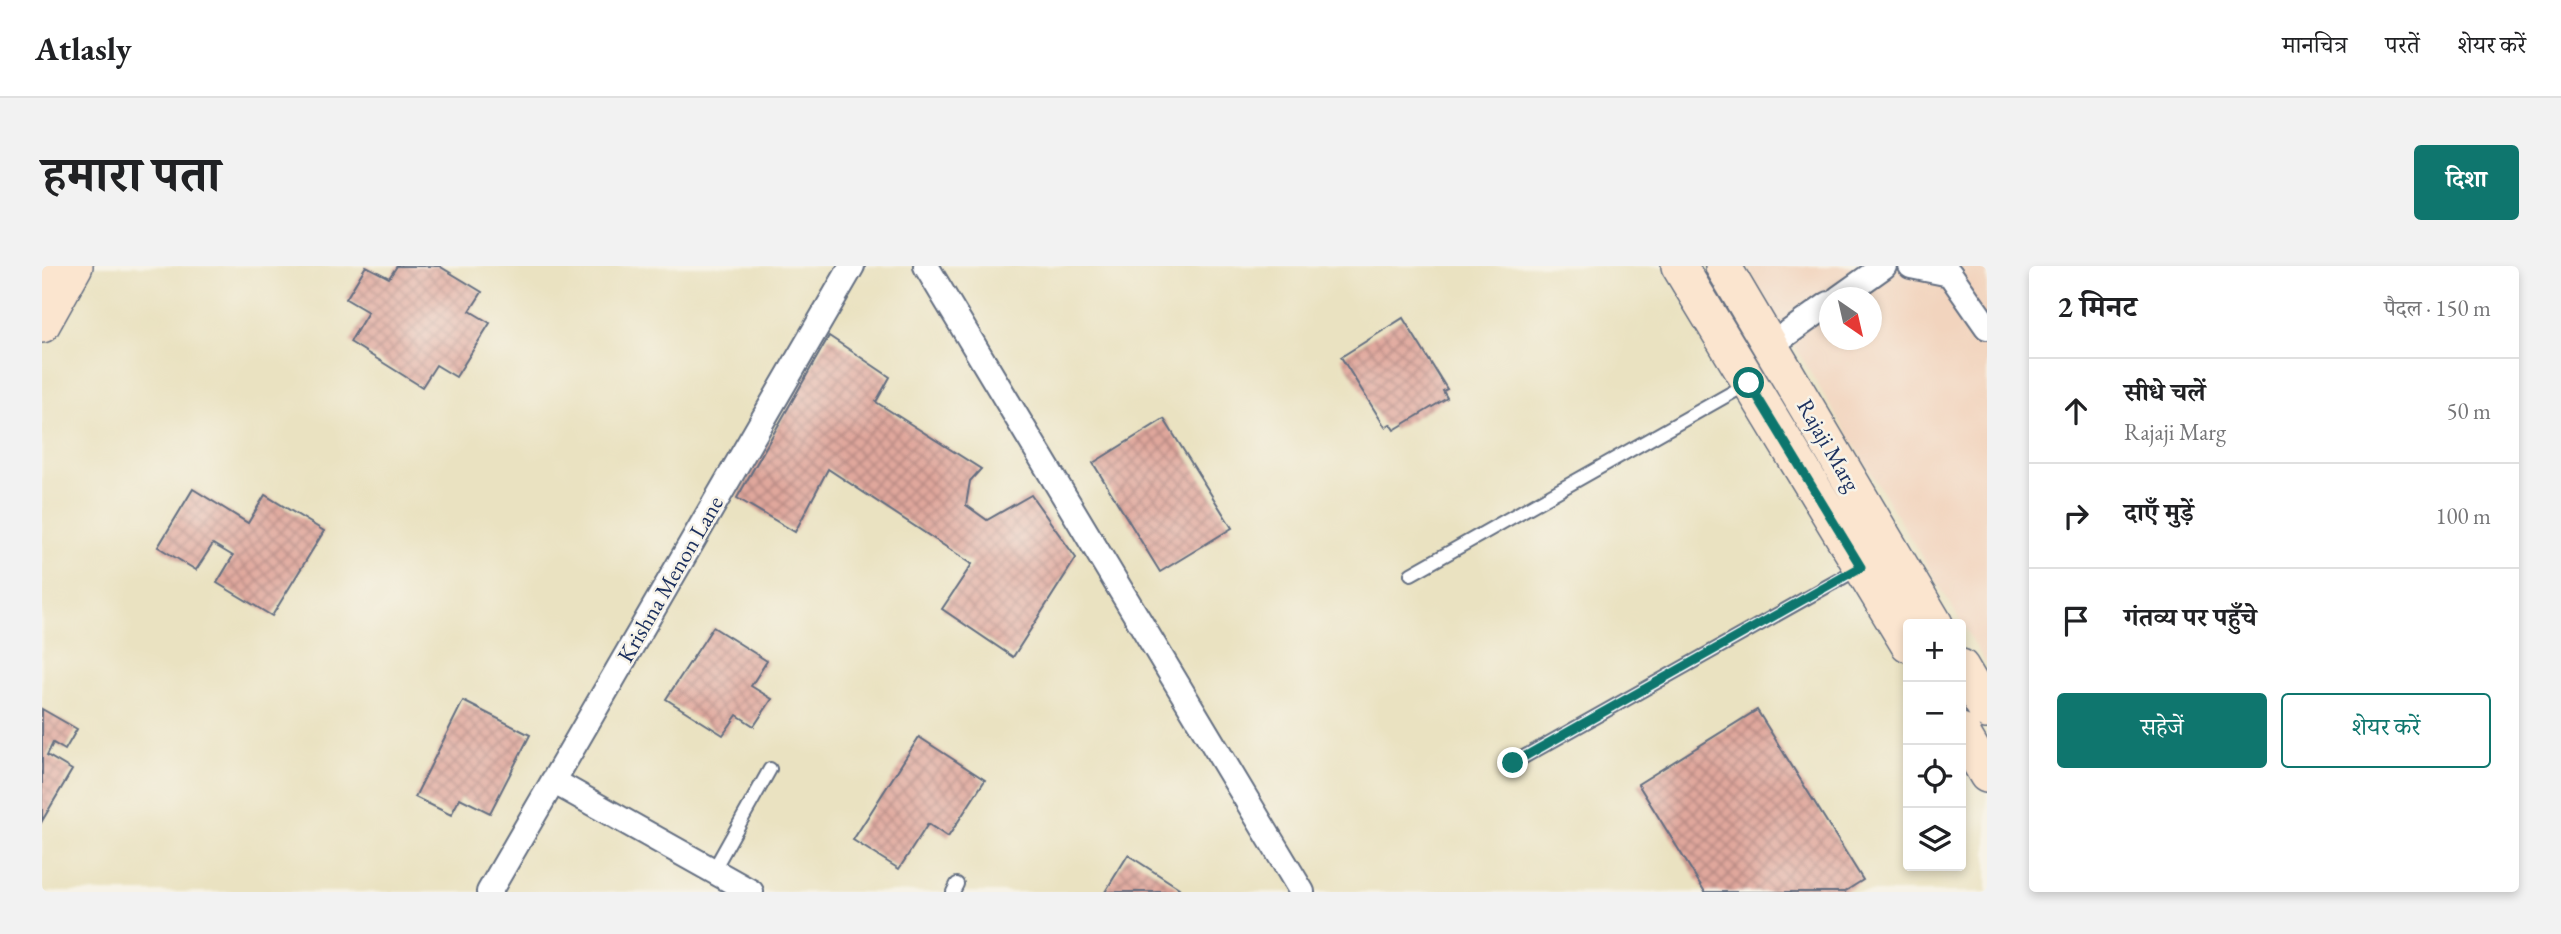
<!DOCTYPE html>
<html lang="hi">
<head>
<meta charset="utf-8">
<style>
  :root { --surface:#fff; --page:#f2f2f2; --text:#202124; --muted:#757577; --line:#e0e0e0; --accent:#0f766e }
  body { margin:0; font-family:"EB Garamond","Noto Serif Devanagari",serif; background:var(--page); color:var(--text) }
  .controls { position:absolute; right:21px; bottom:21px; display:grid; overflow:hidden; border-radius:7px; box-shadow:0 4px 10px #0003 }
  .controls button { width:63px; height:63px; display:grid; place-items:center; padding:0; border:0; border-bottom:2px solid var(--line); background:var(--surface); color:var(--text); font:35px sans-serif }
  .compass { position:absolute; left:1777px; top:21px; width:63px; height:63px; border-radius:50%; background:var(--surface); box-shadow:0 4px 10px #0003; rotate:146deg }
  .stop { position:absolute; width:21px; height:21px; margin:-16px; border:5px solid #0f766e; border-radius:50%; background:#fff }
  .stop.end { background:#0f766e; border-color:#fff; box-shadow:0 2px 7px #0008 }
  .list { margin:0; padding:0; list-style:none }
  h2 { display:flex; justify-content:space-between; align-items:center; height:91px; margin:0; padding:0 28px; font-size:30px }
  h2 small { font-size:23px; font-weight:400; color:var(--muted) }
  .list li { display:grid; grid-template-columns:46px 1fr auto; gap:21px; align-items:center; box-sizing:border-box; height:105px; padding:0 28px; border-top:2px solid var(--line) }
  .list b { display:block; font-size:26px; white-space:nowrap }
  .list p { margin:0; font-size:23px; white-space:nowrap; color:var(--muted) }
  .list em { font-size:23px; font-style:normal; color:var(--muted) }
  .actions { display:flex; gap:14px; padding:21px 28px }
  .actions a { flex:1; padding:16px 0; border:2px solid var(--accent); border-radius:7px; text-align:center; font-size:24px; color:var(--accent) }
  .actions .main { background:var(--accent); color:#fff }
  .icon { flex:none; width:38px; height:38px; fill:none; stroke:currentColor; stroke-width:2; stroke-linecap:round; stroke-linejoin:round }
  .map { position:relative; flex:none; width:1945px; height:626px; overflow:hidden; border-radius:7px }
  header { display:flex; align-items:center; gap:42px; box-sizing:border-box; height:98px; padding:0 35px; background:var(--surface); border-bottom:2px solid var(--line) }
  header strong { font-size:33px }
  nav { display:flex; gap:38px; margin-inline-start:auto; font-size:24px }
  .intro { display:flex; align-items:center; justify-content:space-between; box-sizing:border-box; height:168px; padding:0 42px }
  h1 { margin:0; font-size:49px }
  .button { padding:18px 32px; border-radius:7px; background:var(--accent); color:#fff; font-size:24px; font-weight:700 }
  main { display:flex; gap:42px; padding:0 42px }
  aside { flex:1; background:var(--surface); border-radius:7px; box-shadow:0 4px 10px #0003 }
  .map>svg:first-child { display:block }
  .built { fill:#f2d4be; fill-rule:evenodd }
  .building { fill:url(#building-cross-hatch) }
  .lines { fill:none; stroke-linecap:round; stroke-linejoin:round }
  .service-casing { stroke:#636e81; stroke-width:16 }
  .minor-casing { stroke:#636e81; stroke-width:28 }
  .secondary-casing { stroke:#636e81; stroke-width:38 }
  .service { stroke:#fff; stroke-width:12 }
  .minor { stroke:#fff; stroke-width:24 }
  .secondary { stroke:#fbe5cf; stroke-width:35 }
  .route { stroke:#0f766e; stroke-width:9 }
  .labels { text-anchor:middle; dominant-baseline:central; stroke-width:5; stroke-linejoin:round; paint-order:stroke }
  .street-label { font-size:23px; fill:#1b2f5e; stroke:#f7f3e8 }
</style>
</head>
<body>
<header>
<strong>Atlasly</strong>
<nav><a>मानचित्र</a><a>परतें</a><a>शेयर करें</a></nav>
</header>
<div class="intro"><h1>हमारा पता</h1><a class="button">दिशा</a></div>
<main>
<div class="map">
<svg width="1945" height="626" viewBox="0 0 1945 626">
  <defs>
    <pattern id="building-cross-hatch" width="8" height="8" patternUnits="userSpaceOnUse" patternTransform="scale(1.75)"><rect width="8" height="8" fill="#e0a79c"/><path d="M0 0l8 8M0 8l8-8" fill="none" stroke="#b58882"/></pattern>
  </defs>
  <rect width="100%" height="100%" fill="#f7f3e8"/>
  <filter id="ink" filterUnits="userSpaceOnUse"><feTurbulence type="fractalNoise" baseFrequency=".0143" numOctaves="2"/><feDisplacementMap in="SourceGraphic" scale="14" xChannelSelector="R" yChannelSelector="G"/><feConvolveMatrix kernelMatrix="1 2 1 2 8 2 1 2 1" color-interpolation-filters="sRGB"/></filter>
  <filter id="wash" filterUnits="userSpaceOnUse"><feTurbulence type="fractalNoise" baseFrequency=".00686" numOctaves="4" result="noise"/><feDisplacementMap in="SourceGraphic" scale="28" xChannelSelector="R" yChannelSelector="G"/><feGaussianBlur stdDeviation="1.57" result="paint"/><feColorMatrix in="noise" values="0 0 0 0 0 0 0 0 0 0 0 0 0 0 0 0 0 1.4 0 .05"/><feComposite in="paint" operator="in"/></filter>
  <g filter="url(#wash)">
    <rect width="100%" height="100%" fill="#eae2c1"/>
    <!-- built -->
    <path class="built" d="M1704,0H1945V399ZM1787,32H1829V74H1787Z"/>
    <g id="blocks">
      <!-- building -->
      <path class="building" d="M324,0L347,12L355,0H397L440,26L428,45L448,57L414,111L394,99L380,121L308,76L326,46L304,33Z
        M1361,52L1405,123L1401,125L1405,132L1352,164L1348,158L1343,161L1299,91Z
        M787,70L848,111L834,136L939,203L928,215L924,239L945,254L989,229L1034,292L971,391L900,343L930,298L786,203L753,266L695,232Z
        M1122,153L1190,262L1118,306L1051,197Z
        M151,223L206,257L223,229L282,265L230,350L175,317L191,290L171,278L154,304L116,281Z
        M671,361L725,395L709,420L730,433L712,460L695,449L681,469L624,433Z
        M421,435L488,469L448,547L418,532L409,549L373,531Z
        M0,443L35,463L23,484L11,477L5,489L30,504L0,555Z
        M1715,444L1821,614L1802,626H1663L1596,518Z
        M877,471L943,514L906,571L886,558L857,603L811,574Z
        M1086,589L1137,622L1134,626H1063Z"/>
    </g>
  </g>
  <g filter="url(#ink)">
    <use href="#blocks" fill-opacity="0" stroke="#636e81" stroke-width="2"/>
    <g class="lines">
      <defs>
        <path id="service" d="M1369,308L1707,117
          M1471,497L1816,303
          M671,605L728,503
          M911,626L915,618"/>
        <path id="minor" d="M884,0L1260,626
          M1869,0L1908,8L1945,61
          M1797,32L1842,0
          M1729,79L1787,38
          M511,515L709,626
          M447,626L810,0"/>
        <path id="secondary" d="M1637,0L1866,378
          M1681,0L1893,358
          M0,4L2,0
          M0,59L33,0
          M1919,401L1945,445
          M1919,465L1945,509"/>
      </defs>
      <!-- service casing -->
      <use href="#service" class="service-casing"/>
      <!-- minor casing -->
      <use href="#minor" class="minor-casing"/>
      <!-- secondary casing -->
      <use href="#secondary" class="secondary-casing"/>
      <!-- service -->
      <use href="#service" class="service"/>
      <!-- minor -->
      <use href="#minor" class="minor"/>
      <!-- secondary -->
      <use href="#secondary" class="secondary"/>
    </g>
  </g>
  <g class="lines" filter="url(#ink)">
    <!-- route -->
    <path class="route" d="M1471,497L1819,301L1707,117"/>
  </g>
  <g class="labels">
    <!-- street labels -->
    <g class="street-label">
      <text transform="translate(1787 179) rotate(60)">Rajaji Marg</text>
      <text transform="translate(628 313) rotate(-60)">Krishna Menon Lane</text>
    </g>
  </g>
</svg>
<div class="controls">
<button>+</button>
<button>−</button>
<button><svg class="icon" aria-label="locate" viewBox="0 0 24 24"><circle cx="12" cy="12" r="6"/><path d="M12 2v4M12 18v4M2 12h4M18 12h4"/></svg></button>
<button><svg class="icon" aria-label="layers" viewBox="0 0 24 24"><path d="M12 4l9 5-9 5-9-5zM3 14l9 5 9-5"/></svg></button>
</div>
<svg class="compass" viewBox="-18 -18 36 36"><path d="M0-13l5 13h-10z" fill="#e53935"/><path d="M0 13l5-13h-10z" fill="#757577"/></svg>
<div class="stop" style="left:1707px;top:117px"></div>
<div class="stop end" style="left:1471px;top:497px"></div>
</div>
<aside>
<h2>2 मिनट<small>पैदल · 150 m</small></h2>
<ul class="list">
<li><svg class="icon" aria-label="ahead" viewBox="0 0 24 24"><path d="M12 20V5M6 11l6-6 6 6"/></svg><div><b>सीधे चलें</b><p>Rajaji Marg</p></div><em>50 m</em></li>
<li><svg class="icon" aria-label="right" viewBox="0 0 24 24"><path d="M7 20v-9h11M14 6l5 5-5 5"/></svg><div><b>दाएँ मुड़ें</b></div><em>100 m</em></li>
<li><svg class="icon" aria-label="arrive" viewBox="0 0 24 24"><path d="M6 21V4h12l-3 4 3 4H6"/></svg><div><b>गंतव्य पर पहुँचे</b></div></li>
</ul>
<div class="actions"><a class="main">सहेजें</a><a>शेयर करें</a></div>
</aside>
</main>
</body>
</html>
